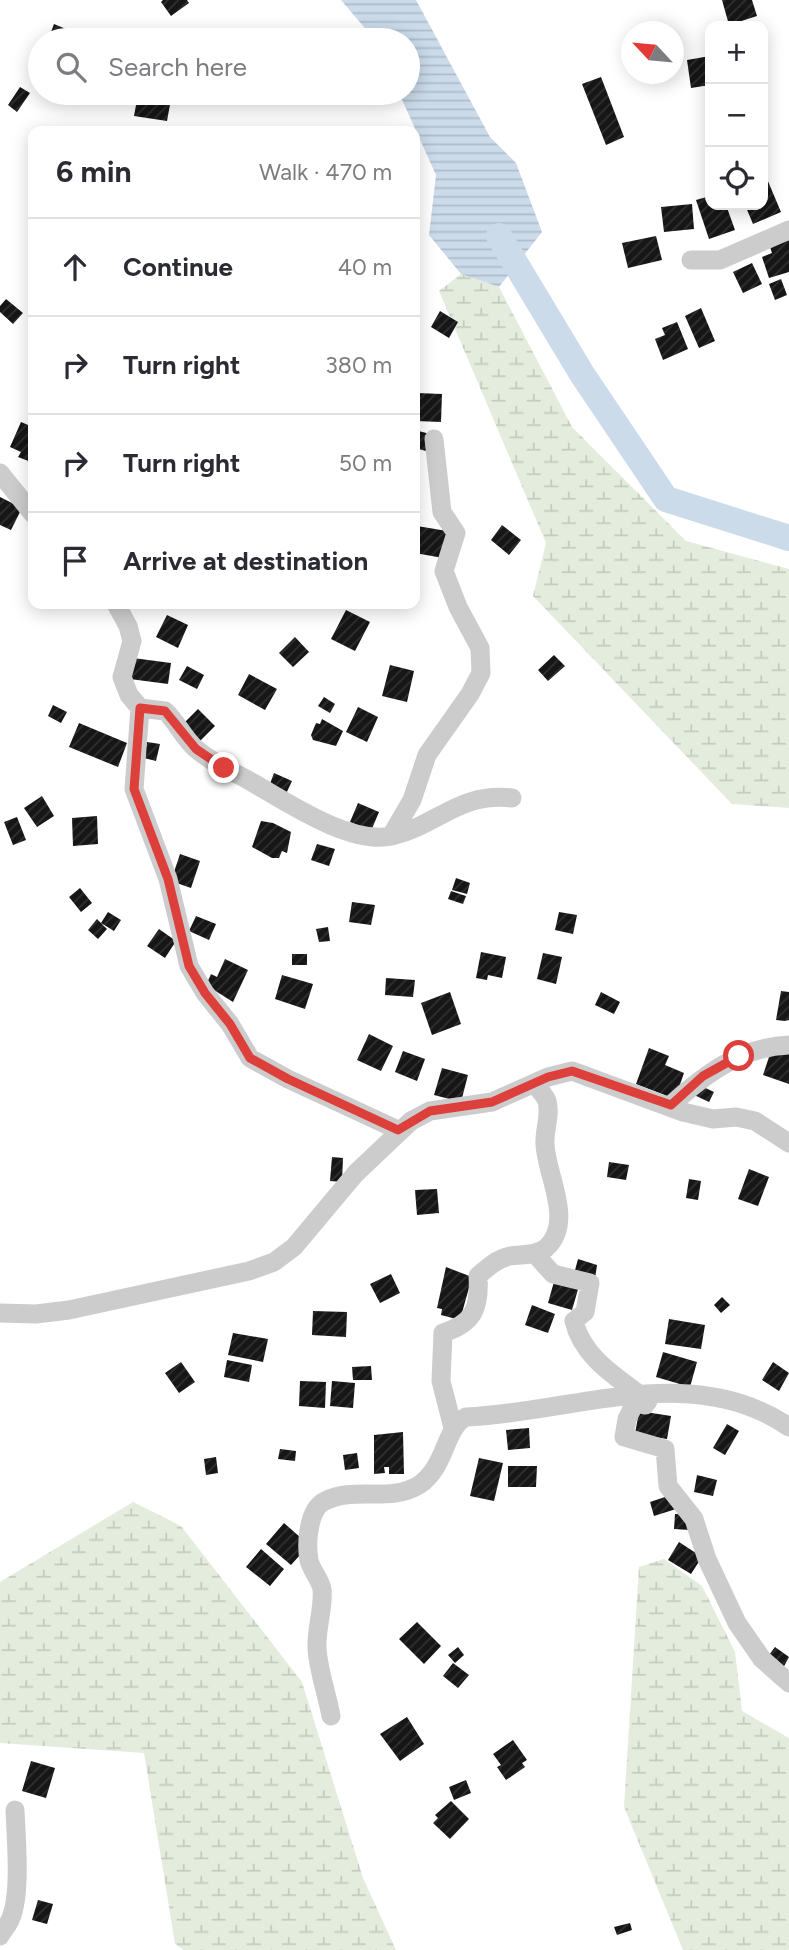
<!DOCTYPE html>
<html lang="en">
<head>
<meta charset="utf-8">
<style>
  :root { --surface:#fff; --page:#f2f2f3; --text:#2b2b33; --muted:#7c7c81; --line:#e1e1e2 }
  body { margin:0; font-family:Figtree,sans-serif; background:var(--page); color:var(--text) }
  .controls { position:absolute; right:21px; top:21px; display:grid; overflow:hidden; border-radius:14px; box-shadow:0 4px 18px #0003 }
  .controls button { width:63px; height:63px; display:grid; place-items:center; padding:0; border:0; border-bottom:2px solid var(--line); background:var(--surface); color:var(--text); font:35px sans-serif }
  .compass { position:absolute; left:621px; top:21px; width:63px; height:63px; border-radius:50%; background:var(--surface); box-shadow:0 4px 18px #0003; rotate:296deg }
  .stop { position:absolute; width:21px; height:21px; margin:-16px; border:5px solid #dd3f3b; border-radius:50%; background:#fff }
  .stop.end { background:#dd3f3b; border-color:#fff; box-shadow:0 2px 7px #0008 }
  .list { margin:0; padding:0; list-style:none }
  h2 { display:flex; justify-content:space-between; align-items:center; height:91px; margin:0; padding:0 28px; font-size:30px }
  h2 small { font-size:23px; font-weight:400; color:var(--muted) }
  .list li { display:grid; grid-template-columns:46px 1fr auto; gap:21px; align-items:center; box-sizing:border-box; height:98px; padding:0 28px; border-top:2px solid var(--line) }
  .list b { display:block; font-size:26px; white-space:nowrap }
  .list em { font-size:23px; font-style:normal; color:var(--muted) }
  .icon { flex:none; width:38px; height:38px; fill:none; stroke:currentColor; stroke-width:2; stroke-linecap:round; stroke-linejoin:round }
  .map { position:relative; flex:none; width:789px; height:1950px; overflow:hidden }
  .search { position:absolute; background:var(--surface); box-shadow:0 4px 18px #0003; left:28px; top:28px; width:392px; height:77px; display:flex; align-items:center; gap:18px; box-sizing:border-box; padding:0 24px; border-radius:38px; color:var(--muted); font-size:26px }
  .panel { position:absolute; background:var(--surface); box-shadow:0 4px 18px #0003; left:28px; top:126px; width:392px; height:483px; border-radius:14px }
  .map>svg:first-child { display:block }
  .wetland { fill:url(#wetland-marsh) }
  .water { fill:url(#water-rules) }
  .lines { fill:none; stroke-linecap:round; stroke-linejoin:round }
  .river { stroke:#cbdbea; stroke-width:26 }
  .building { fill:url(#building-hatch) }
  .minor { stroke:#ccc; stroke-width:19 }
  .route { stroke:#dd3f3b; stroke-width:9 }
</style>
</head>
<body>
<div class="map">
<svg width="789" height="1950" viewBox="0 0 789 1950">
  <defs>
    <pattern id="wetland-marsh" width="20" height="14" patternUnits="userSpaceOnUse" patternTransform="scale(1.75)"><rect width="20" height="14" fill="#e4ecde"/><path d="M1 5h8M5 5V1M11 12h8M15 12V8" fill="none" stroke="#c4cbbf"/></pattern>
    <pattern id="water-rules" width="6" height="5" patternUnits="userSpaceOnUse" patternTransform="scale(1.75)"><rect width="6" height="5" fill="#cbdbea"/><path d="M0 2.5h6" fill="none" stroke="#afbcc9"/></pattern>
    <pattern id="building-hatch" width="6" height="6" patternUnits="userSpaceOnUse" patternTransform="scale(1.75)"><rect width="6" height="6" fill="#161616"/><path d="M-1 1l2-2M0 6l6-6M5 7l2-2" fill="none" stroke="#303030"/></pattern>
  </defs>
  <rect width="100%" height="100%" fill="#fff"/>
  <!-- wetland -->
  <path class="wetland" d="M461,274L499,287L572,427L686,541L789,569V808L732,804L533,596L546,543L439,291Z
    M133,1502L181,1526L302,1682L363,1878L396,1950H184L175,1944L144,1753L0,1743V1582Z
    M664,1559L702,1586L735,1652L742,1711L789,1738V1950H683L624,1807L639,1567Z"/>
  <!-- water -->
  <path class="water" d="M341,0H416L490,137L516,163L542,232L499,287L461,274L429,235L436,175L399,93H408V40H375Z"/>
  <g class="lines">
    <!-- river -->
    <path class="river" d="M499,236L582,374L666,499L789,538"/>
  </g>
  <!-- building -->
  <path class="building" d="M163,0H187L189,3L171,16L161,2Z
    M722,0H752L757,16L729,25Z
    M54,24L73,32L70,40H48Z
    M710,56V85L691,88L687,60Z
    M601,77L624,137L606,145L582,84Z
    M20,87L30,93L17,112L8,105Z
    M138,94L171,99L167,121L134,116Z
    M767,179L781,212L753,224L745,205H763V180Z
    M710,196V205H726L735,230L709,239L696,200Z
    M692,204L694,229L664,232L661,207Z
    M656,236L662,260L628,268L622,243Z
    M789,240V272L769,278L762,257L772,253L770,247Z
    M752,263L762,284L743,293L733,272Z
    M781,279L787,295L775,300L769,284Z
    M6,299L23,313L13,324L0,312V306Z
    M701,308L715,341L699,348L685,316Z
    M440,311L458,322L449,338L431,327Z
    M677,322L688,349L663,360L655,339L665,335L662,328Z
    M417,393L442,394L441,422L416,421Z
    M21,422L33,427L31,462L18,457L21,452L10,447Z
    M415,430L430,434L426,451L415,448Z
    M0,497L22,508L11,530L0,525Z
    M502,525L521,540L509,555L491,540Z
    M417,526L447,531L443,558L415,553Z
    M346,610L370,622L355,651L331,639Z
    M167,615L188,625L178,648L156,637Z
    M295,637L309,652L293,667L279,653Z
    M554,655L565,666L548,681L538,670Z
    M133,658L171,663L168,684L130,679Z
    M390,665L414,671L407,702L382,696Z
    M187,666L204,675L197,689L179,680Z
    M249,674L277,689L265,710L238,695Z
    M324,697L335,704L330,713L318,706Z
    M53,705L67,712L61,723L48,716Z
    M358,707L378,717L367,742L346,732Z
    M198,709L215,726L199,742L182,725Z
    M322,719L343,731L336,746L313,740L311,735L316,723L320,724Z
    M79,723L127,743L118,767L69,747Z
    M147,742L160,744L156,761L144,758Z
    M274,773L292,781L285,796L268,789Z
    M42,796L54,816L37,827L24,808Z
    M358,803L379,812L371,831L350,822Z
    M97,816L98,844L73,846L72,818Z
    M17,817L26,840L13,845L4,822Z
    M261,821L273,823L291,832L287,853L282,851L279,858H272L252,847Z
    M317,844L335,849L329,866L311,860Z
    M180,854L200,861L191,888L171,881Z
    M456,878L470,883L467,894L452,890Z
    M80,888L92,903L81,912L69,897Z
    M451,891L466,896L463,904L448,899Z
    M352,902L375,905L371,925L349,922Z
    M108,912L121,920L114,931L101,923Z
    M559,912L577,915L573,934L555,930Z
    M196,916L216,924L209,940L189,931Z
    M97,919L107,929L98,939L88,930Z
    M328,927L330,941L319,942L316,929Z
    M159,929L176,941L165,958L147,946Z
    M481,952L506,957L502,978L488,975L487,980L476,978Z
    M543,953L562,957L556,984L537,979Z
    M292,954H307V965H292Z
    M225,959L248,970L233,1002L206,985L211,974L217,977Z
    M282,975L313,984L305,1009L275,999Z
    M386,978L415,980L413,997L385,995Z
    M781,991L789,992V1020L785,1021L776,1020Z
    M450,992L461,1024L432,1035L421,1003Z
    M601,992L620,1002L614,1014L595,1005Z
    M369,1034L393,1046L381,1071L357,1060Z
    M649,1048L669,1056L665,1065L684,1073L675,1099L636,1084Z
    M772,1048L789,1054V1084L763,1075Z
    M403,1051L425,1059L417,1081L395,1072Z
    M442,1068L468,1075L461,1102L434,1095Z
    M697,1084L714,1092L709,1102L692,1094Z
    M332,1157L343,1158L342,1182L330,1181Z
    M609,1162L629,1165L626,1180L607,1177Z
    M749,1169L769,1177L758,1206L738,1199Z
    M689,1179L701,1181L698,1200L686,1198Z
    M437,1189L439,1213L417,1215L415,1190Z
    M578,1259L597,1265L595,1279L574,1274Z
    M446,1267L472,1277L460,1320L441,1315L442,1309L437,1308Z
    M391,1274L400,1293L380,1303L370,1284Z
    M555,1278L579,1286L572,1310L548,1303Z
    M722,1297L730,1305L721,1313L714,1305Z
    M532,1305L555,1314L548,1333L525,1325Z
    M313,1311L347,1312L346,1337L312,1335Z
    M669,1319L705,1325L701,1349L665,1344Z
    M233,1333L268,1339L263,1362L228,1355Z
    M663,1352L697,1362L690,1387L656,1377Z
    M227,1360L252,1365L249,1382L224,1377Z
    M181,1362L195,1382L179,1393L165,1373Z
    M773,1362L789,1373L779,1391L762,1380Z
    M371,1366L372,1380H353L352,1367Z
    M300,1381L326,1382L325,1408L299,1406Z
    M332,1381L355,1383L353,1408L330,1406Z
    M639,1411L671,1416L667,1439L635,1434Z
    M727,1424L739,1431L725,1455L713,1448Z
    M529,1428L530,1448L508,1450L506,1430Z
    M403,1432L404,1474H389V1467H384L385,1473L374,1474V1435Z
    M280,1449L296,1451L295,1461L278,1459Z
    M357,1453L359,1468L345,1470L343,1455Z
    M216,1457L218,1473L206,1475L204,1459Z
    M479,1458L503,1463L494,1501L470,1496Z
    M508,1466H537L536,1487H508Z
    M697,1475L717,1480L713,1496L694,1492Z
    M671,1495L676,1509L654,1516L650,1502Z
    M675,1514L690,1515L689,1530L674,1529Z
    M284,1523L309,1545L291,1565L266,1544Z
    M679,1542L702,1557L691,1574L668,1560Z
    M261,1549L284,1569L270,1586L246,1567Z
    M417,1622L441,1646L424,1664L399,1639Z
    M458,1647L464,1655L455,1663L448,1655Z
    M775,1647L789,1657L782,1670L766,1659Z
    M453,1663L469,1675L458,1688L443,1676Z
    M407,1717L424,1744L400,1761L380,1734Z
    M513,1740L527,1760L522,1763L525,1767L506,1780L497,1767L501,1765L493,1754Z
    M31,1761L55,1768L46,1798L22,1791Z
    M466,1780L471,1793L454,1800L449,1787Z
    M451,1801L469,1819L450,1839L433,1823L438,1818L435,1815Z
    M38,1900L53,1904L47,1924L32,1920Z
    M630,1923L632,1930L617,1935L614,1927Z"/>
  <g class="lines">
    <!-- minor -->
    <path class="minor" d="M691,260H720L789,230
      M0,473L33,514
      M116,604L128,626L132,641L122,677L129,695L140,708L134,789L168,879L189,966L205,993L230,1024L250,1058L288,1079L398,1130
      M140,708L165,711C177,722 183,737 195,748C213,764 235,772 255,784C290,804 351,845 392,836C438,825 459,792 512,798
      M391,836L412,800L427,755L470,694L481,673L480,648L458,607L444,571L456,533L442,512L434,439
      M671,1105C705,1074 741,1047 789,1045
      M535,1254L553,1274L590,1283L585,1312L574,1321C583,1359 619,1378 648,1401L645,1405L635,1403L627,1419L624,1437L665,1449L668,1486L694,1519L707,1559L737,1623L762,1659L789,1683
      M0,1313L36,1314L69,1310L249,1271L274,1262L294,1247L356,1173L411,1121L430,1111L492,1102L548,1077L572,1071L683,1112L713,1119L736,1117L755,1121L789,1143
      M453,1428L441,1381L443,1333C474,1323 480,1308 478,1276C488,1267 497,1259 510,1256C522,1254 536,1256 546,1248C575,1222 546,1175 545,1144C544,1130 551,1115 547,1101C544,1094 539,1089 534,1084
      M331,1716C327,1694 318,1669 317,1648C316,1628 324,1608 322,1589C320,1579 311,1570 309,1560C306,1543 308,1509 325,1501C355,1486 390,1503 419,1485C447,1466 444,1428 466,1417C572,1413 692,1360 789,1427
      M0,1936C2,1931 6,1928 9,1922C22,1899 16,1838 15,1810"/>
  </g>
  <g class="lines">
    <!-- route -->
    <path class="route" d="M224,768L196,749L165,711L140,708L134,789L168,879L189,966L205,993L230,1024L250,1058L288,1079L398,1130L430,1111L492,1102L548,1077L572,1071L671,1105L703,1076L739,1056"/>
  </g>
</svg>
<div class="controls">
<button>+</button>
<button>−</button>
<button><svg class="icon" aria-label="locate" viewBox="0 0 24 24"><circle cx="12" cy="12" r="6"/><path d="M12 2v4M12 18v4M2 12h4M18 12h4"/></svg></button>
</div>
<svg class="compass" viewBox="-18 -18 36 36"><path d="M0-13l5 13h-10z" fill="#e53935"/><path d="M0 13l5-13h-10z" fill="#7c7c81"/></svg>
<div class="stop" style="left:739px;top:1056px"></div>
<div class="stop end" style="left:224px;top:768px"></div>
<div class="search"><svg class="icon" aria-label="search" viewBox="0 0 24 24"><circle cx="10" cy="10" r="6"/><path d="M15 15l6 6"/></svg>Search here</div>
<section class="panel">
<h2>6 min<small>Walk · 470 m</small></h2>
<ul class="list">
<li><svg class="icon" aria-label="ahead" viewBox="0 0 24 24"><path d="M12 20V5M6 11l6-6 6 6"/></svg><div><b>Continue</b></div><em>40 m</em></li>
<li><svg class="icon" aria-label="right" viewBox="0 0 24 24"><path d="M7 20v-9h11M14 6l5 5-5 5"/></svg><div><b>Turn right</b></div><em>380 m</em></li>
<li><svg class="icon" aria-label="right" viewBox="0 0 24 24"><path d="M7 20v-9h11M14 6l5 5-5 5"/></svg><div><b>Turn right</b></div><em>50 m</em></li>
<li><svg class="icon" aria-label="arrive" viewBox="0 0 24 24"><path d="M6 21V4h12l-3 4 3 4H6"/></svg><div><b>Arrive at destination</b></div></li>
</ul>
</section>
</div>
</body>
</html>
